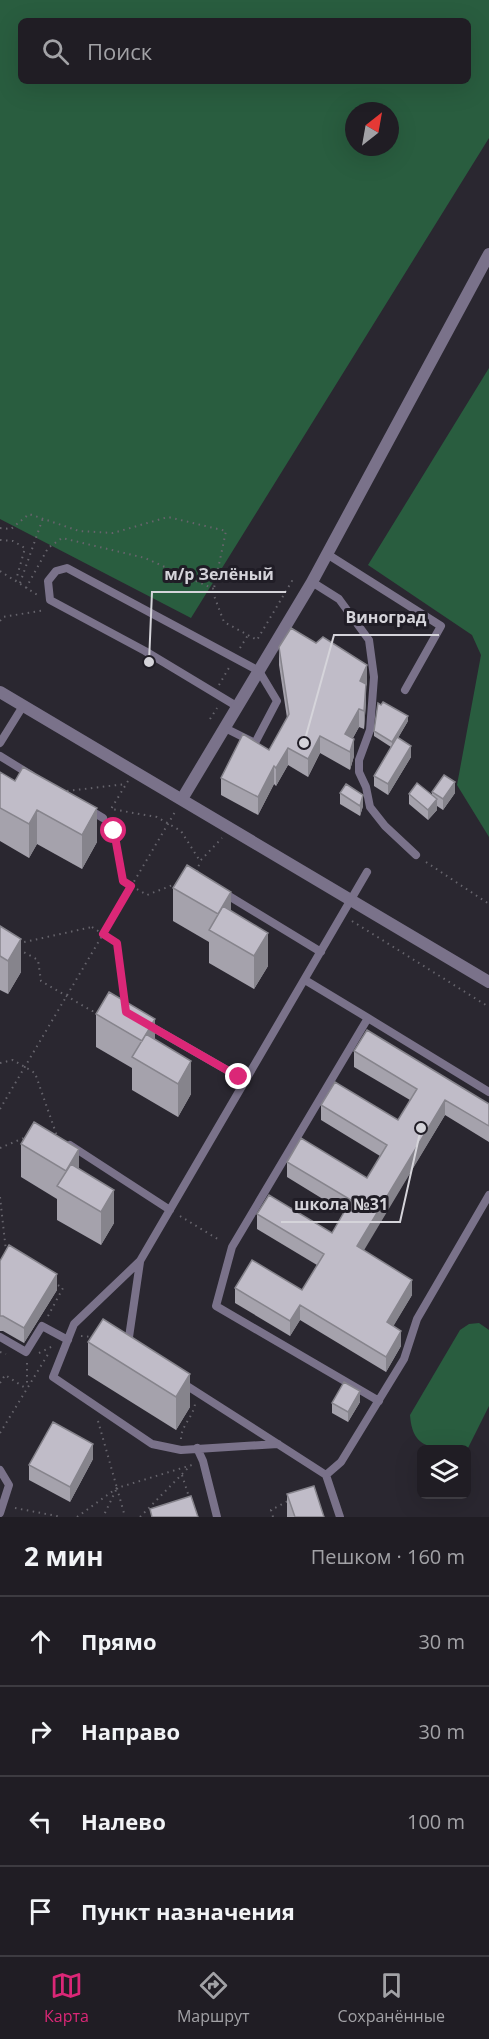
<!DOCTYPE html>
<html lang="ru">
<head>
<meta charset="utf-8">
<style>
  :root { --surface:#201d24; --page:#2d2a31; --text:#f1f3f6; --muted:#a2a2a6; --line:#3d3b41; --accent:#db2777 }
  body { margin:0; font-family:"Open Sans",sans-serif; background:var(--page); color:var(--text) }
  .controls { position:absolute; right:18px; bottom:18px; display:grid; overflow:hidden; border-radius:9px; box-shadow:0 6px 24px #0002 }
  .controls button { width:54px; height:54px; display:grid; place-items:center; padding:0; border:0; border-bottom:2px solid var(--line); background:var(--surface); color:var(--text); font:30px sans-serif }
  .compass { position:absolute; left:345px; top:102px; width:54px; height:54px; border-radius:50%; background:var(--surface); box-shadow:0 6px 24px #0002; rotate:31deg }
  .stop { position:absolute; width:18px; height:18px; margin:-14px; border:4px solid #db2777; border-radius:50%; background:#fff }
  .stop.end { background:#db2777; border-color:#fff; box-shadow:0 2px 6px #0008 }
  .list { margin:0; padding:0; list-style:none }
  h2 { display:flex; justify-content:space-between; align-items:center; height:78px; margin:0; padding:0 24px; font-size:26px }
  h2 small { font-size:20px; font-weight:400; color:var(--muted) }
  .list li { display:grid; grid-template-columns:39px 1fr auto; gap:18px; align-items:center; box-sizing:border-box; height:90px; padding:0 24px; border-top:2px solid var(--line) }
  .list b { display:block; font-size:22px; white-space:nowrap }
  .list em { font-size:20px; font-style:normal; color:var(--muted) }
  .icon { flex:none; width:33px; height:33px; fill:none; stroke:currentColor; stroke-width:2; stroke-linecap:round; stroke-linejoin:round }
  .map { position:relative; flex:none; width:489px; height:1517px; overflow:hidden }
  .search { position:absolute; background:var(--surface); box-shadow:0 6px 24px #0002; left:18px; right:18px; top:18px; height:66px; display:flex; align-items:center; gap:15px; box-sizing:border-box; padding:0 21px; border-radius:9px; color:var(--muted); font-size:22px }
  .sheet { height:438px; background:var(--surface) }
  nav { display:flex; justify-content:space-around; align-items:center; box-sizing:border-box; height:84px; border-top:2px solid var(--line); background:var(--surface); font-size:16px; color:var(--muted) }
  nav a { display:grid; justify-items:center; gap:3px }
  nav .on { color:var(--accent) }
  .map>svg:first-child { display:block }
  .green { fill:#295d3f; fill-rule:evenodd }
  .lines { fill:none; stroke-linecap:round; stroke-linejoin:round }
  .path { stroke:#66646c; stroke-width:2; stroke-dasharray:1.5 4.5; stroke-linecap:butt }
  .service { stroke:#7a728a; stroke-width:8 }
  .tertiary { stroke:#7a728a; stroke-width:12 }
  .wall { fill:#a5a2ac }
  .shaded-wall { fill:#86848c }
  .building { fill:#c0bcc8; stroke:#86848c; stroke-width:1.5 }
  .route { stroke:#db2777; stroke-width:8 }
  .leader { fill:none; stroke:#d5d4da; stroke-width:2 }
  .callout-dot { fill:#d5d4da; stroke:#201d26; stroke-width:2 }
  .callout-label { font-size:16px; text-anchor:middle; font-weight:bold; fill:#d5d4da; stroke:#201d26; stroke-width:6; stroke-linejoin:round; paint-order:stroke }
</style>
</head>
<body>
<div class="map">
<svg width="489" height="1517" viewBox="0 0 489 1517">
  <rect width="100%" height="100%" fill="#2a2730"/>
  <!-- green -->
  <path class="green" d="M0,0H489V138L191,618L0,519ZM21,21H468V81H21ZM354,111H390V147H354Z
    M489,368V837L457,785L481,655L472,635L368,565Z
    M479,1323L489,1330V1406L467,1450C441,1444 413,1457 410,1415L460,1330L469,1324Z"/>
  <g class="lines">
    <!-- path -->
    <path class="path" d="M0,528L11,529L29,514L79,531L113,533L168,517L226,531L213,593L224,622L257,640L292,581H297
      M0,540L13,541L25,548L16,580
      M0,571L39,596
      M20,583L43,518
      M26,588L48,548L62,538L145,558L214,589
      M0,621L3,617L45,610
      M240,648L248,635
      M219,685L230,666
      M210,719L217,708
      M128,781L111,809L157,817L181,831L200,861L222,838
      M67,791L126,784
      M111,827L114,831L123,881L147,895L178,883
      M426,862L489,904
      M197,872L200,861
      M352,921L489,1007
      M92,927L117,943L126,1012L92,1011L41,981L38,960L11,945Z
      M0,1063L13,1060L35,1073L57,1136
      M0,1109L175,812
      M0,1148L26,1137
      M0,1197L6,1251
      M180,1216L221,1241
      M48,1316L63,1288L54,1283
      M81,1336L93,1337
      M0,1352L6,1354
      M39,1353L53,1346
      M27,1363V1387
      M0,1383L5,1375L27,1389
      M98,1421L117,1488L103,1517
      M0,1433L50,1351
      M181,1439C181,1426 193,1417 195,1404
      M182,1475L189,1497
      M117,1488L125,1517
      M15,1508L62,1517
      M77,1517L117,1488L192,1465
      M140,1517L189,1467
      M273,1517L271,1510L288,1501"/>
    <!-- service -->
    <path class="service" d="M327,554L441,626L405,690
      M312,582L339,599L369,640L374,677L370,730L359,760V772L366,787L370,807L385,826L416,855
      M225,728L255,743L277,701L259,671L67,568L56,571L48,581L50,600L145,651L238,707
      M0,743L23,706
      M0,756L31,775
      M88,809L103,818
      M224,893L321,952
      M305,980L368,1018L232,1247L216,1306L379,1401
      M368,1018L489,1092
      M145,1023L246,1081
      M70,1145L170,1210
      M0,1337L26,1352L42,1326L68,1340
      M128,1344L140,1262
      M181,1382L326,1475L340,1517
      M278,1444L181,1450L152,1444L53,1377L74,1324L140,1261L367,872
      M197,1448L203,1461L217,1517
      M0,1470L9,1485L0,1513
      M326,1475L341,1462L404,1359L417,1319L489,1195"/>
    <!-- tertiary -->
    <path class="tertiary" d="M0,692L489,982
      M182,799L312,582L489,254"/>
  </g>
  <!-- wall -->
  <path class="wall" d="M279,647L367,683L366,686V702L364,729L359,727L353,738L354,756L350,770L320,753L308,777L288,765L276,786L274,784L258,815L221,795V778L269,750L287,718L279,665Z
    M408,721L398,738L411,757L388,795L374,786V776L391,747L374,736V731Z
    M0,772L97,842L82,869L37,844L29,858L0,841Z
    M432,792L455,793L443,810L437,806V810L428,820L409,804V794L432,795Z
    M340,793L363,806L360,816L340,804Z
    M173,888L231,911L268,966L254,989L209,963V942L173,921Z
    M0,926L21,972L8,994L0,990Z
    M96,1014L155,1039L191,1094L178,1117L132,1090V1068L96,1047Z
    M354,1051L489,1104V1142L445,1115L363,1250L412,1295L393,1326L401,1346L386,1372L300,1320L290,1336L235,1303V1288L302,1290L317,1265L257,1229V1214L332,1233L344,1212L287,1177V1162L367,1178L380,1156L321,1120V1105L398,1120L410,1100L354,1067Z
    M21,1144L79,1168L114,1223L101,1245L57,1220V1199L21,1177Z
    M0,1261L57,1290L24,1343L3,1331H0Z
    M88,1342L190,1374V1407L176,1430L88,1375Z
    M360,1402L348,1422L332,1413V1403Z
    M93,1459L70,1502L29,1480V1465Z
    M287,1494L324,1517H287Z"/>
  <!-- shaded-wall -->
  <path class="shaded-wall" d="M367,665V683L366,686V702L364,729V711L360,681Z
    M359,709V727L346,750L345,734Z
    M408,716V721L392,748V742Z
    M320,736V753L308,777V759Z
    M354,739V756L350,770V752Z
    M411,746V757L388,795V784Z
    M288,748V765L276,786V768Z
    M274,766V784L258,815V797Z
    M455,782V793L443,810V799Z
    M363,795V806L360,816V806Z
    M437,799V810L428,820V810Z
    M97,808V842L82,869V835Z
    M37,810V844L29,858V824Z
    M231,892V925L218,914Z
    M268,933V966L254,989V956Z
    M21,939V972L8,994V961Z
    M155,1019V1052L142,1041Z
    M191,1061V1094L178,1117V1084Z
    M445,1100V1115L357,1262V1246Z
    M79,1149V1182L66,1191V1171Z
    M114,1190V1223L101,1245V1212Z
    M57,1274V1290L24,1343V1328Z
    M412,1280V1295L387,1337V1322Z
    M300,1305V1320L290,1336V1321Z
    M401,1331V1346L386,1372V1357Z
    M190,1374V1407L176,1430V1397Z
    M360,1391V1402L348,1422V1412Z
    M93,1444V1459L70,1502V1487Z"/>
  <!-- building -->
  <path class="building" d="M291,628L316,643L323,637L367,665L360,681L366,684L364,711L359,709L345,734L354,739L350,752L320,736L308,759L288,748L276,768L274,766L258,797L221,778L243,734L269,750L289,714L279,647Z
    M383,702L408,716L392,742L374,731L378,703L381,705Z
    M397,737L411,746L388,784L374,776Z
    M23,767L97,808L82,835L37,810L29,824L0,808V772L15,781Z
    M444,775L455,782L443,799L432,792Z
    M417,783L437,799L428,810L409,794Z
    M346,784L363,795L360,806L340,793Z
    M187,865L231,892L218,914L173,888Z
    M223,906L268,933L254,956L209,930Z
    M0,926L21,939L8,961L0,956Z
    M109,992L155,1019L142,1041L96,1014Z
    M367,1030L489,1104V1126L445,1100L357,1246L412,1280L387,1322L401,1331L386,1357L300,1305L290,1321L235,1288L252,1260L302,1290L324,1254L257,1214L269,1195L332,1233L351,1200L287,1162L301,1138L367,1178L387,1145L321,1105L335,1082L398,1120L417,1089L354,1051Z
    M146,1034L191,1061L178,1084L132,1057Z
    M34,1122L79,1149L66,1171L21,1144Z
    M71,1164L114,1190L101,1212L57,1186Z
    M9,1245L57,1274L24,1328L3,1316H0V1261Z
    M103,1319L190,1374L176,1397L88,1342Z
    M344,1382L360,1391L348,1412L332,1403Z
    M53,1422L93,1444L70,1487L29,1465Z
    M314,1486L324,1517H295L287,1494Z
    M191,1496L198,1517H152L150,1509Z"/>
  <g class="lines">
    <!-- route -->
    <path class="route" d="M114,831L123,881L131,886L103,934L117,943L126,1012L239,1077"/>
  </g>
  <!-- callouts -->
  <path class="leader" d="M149 662L152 592H286M304 743L334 635H439M421 1128L400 1222H281"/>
  <g class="callout-dot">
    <circle cx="149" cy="662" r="6"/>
    <circle cx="304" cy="743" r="6"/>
    <circle cx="421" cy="1128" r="6"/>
  </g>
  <g class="callout-label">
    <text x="219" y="580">м/р Зелёный</text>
    <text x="386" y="623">Виноград</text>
    <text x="341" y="1210">школа №31</text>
  </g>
</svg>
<div class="controls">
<button><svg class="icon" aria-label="layers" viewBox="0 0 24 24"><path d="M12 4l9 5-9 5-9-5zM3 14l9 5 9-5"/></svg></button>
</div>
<svg class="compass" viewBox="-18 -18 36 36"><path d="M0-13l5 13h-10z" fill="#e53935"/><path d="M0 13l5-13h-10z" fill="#a2a2a6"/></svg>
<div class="stop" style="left:114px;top:831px"></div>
<div class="stop end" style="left:239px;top:1077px"></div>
<div class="search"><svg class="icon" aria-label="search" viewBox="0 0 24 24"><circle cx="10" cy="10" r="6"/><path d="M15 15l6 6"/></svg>Поиск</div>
</div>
<section class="sheet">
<h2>2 мин<small>Пешком · 160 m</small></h2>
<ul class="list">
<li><svg class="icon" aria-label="ahead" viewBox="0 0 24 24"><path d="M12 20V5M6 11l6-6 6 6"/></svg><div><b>Прямо</b></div><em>30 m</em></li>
<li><svg class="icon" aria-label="right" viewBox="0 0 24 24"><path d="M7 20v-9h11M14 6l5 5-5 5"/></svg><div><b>Направо</b></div><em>30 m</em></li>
<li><svg class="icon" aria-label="left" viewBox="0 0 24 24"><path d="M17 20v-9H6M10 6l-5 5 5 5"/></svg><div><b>Налево</b></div><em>100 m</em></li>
<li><svg class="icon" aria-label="arrive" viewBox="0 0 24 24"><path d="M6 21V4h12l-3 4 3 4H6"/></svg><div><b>Пункт назначения</b></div></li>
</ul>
</section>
<nav>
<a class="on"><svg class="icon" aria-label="map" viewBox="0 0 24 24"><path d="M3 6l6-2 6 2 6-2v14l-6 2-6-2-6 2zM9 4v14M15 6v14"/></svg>Карта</a>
<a><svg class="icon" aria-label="directions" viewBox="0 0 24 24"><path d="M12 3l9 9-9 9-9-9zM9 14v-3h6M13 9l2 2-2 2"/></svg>Маршрут</a>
<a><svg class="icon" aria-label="saved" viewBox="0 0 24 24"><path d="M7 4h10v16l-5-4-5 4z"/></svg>Сохранённые</a>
</nav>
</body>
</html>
